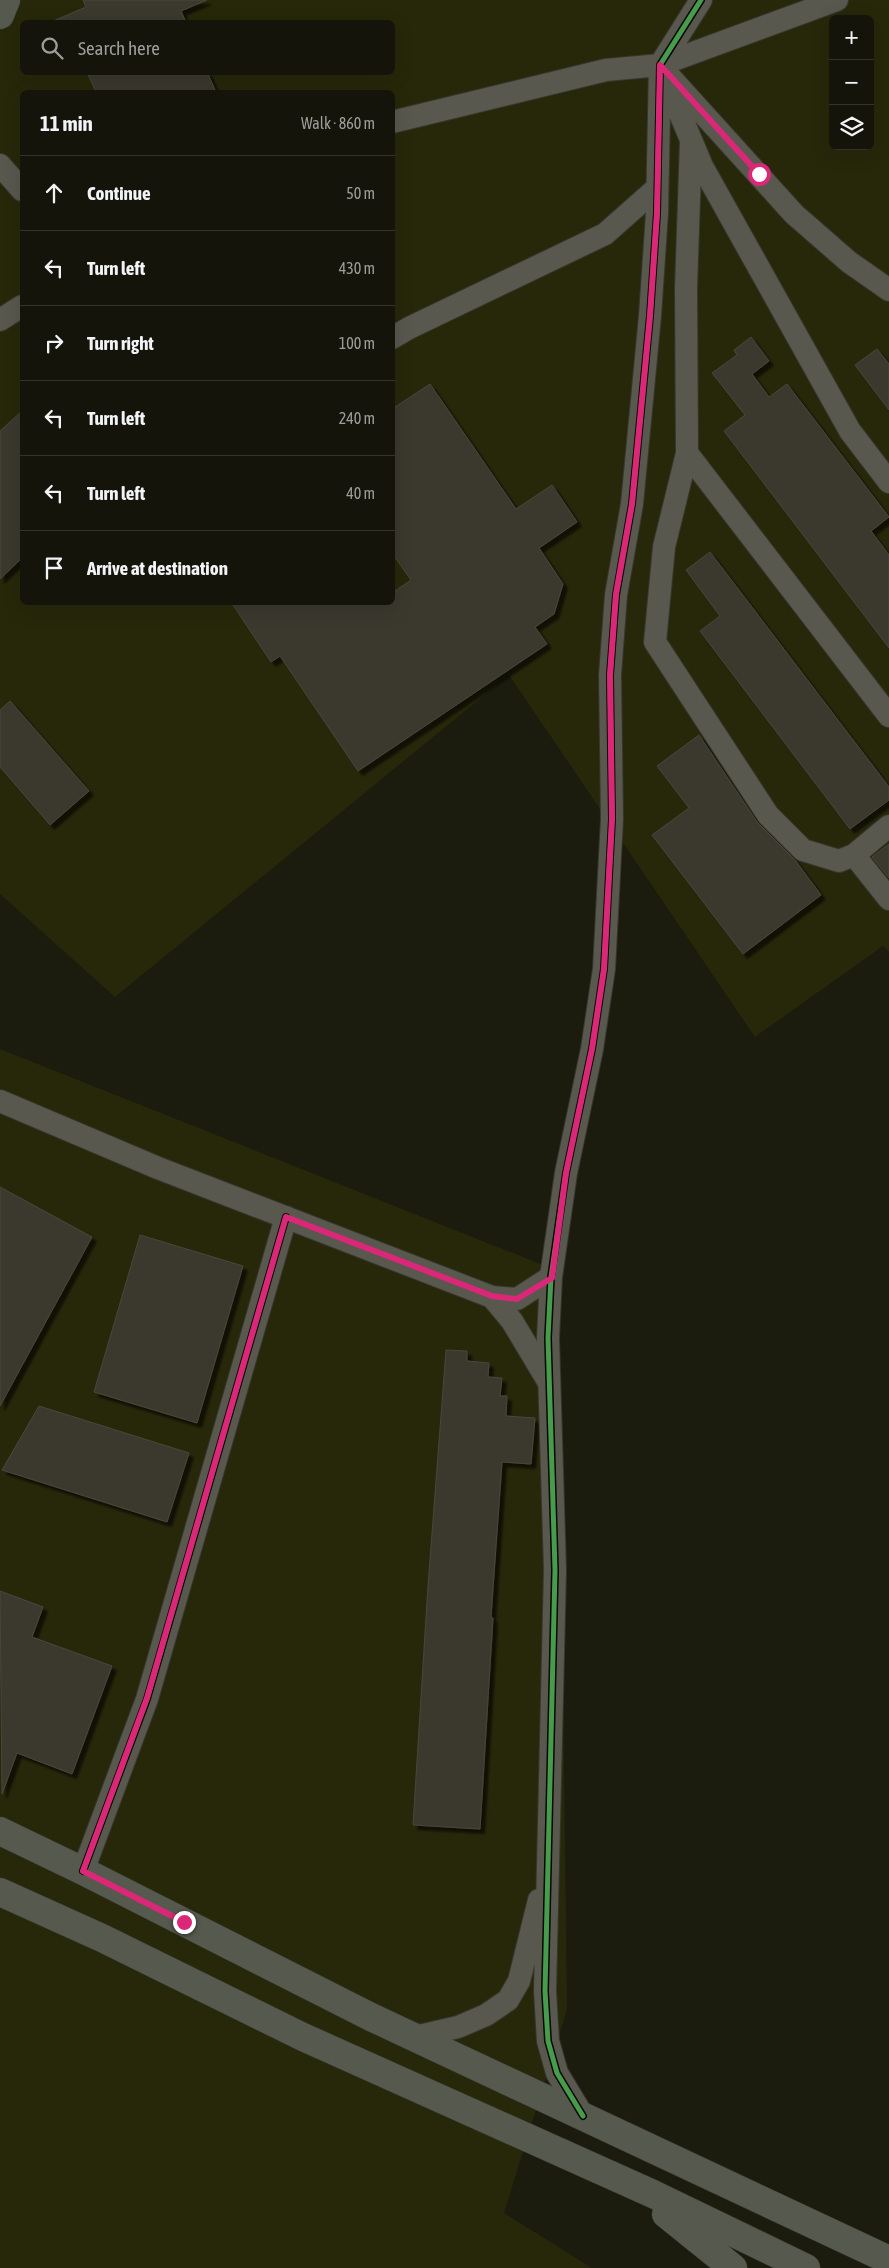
<!DOCTYPE html>
<html lang="en">
<head>
<meta charset="utf-8">
<style>
  :root { --surface:#14140a; --page:#1d1d13; --text:#f1f3f6; --muted:#9d9e9c; --line:#33332b }
  body { margin:0; font-family:"Asap Condensed",sans-serif; background:var(--page); color:var(--text) }
  .controls { position:absolute; right:15px; top:15px; display:grid; overflow:hidden; border-radius:8px; box-shadow:0 5px 20px #0002 }
  .controls button { width:45px; height:45px; display:grid; place-items:center; padding:0; border:0; border-bottom:1px solid var(--line); background:var(--surface); color:var(--text); font:25px sans-serif }
  .stop { position:absolute; width:15px; height:15px; margin:-11px; border:4px solid #db2777; border-radius:50%; background:#fff }
  .stop.end { background:#db2777; border-color:#fff; box-shadow:0 1px 5px #0008 }
  .list { margin:0; padding:0; list-style:none }
  h2 { display:flex; justify-content:space-between; align-items:center; height:65px; margin:0; padding:0 20px; font-size:21px }
  h2 small { font-size:16px; font-weight:400; color:var(--muted) }
  .list li { display:grid; grid-template-columns:32px 1fr auto; gap:15px; align-items:center; box-sizing:border-box; height:75px; padding:0 20px; border-top:1px solid var(--line) }
  .list b { display:block; font-size:19px; white-space:nowrap }
  .list em { font-size:16px; font-style:normal; color:var(--muted) }
  .icon { flex:none; width:28px; height:28px; fill:none; stroke:currentColor; stroke-width:2; stroke-linecap:round; stroke-linejoin:round }
  .map { position:relative; flex:none; width:889px; height:2268px; overflow:hidden }
  .search { position:absolute; background:var(--surface); box-shadow:0 5px 20px #0002; left:20px; top:20px; width:375px; height:55px; display:flex; align-items:center; gap:12px; box-sizing:border-box; padding:0 18px; border-radius:8px; color:var(--muted); font-size:19px }
  .panel { position:absolute; background:var(--surface); box-shadow:0 5px 20px #0002; left:20px; top:90px; width:375px; height:515px; border-radius:8px }
  .map>svg:first-child { display:block }
  .built { fill:#27280a; fill-rule:evenodd }
  .building { fill:#3b392e; stroke:#48473b; filter:url(#shadow) }
  .lines { fill:none; stroke-linecap:round; stroke-linejoin:round }
  .street-casing { stroke:#37372e; stroke-width:24 }
  .primary-casing { stroke:#37372e; stroke-width:29 }
  .street { stroke:#58584f; stroke-width:22 }
  .primary { stroke:#56594d; stroke-width:28 }
  .cycleway-casing { stroke:#090902; stroke-width:8 }
  .cycleway { stroke:#469c4c; stroke-width:5 }
  .route { stroke:#db2777; stroke-width:6 }
</style>
</head>
<body>
<div class="map">
<svg width="889" height="2268" viewBox="0 0 889 2268">
  <defs>
    <filter id="shadow"><feDropShadow dx="4.5" dy="4.5" stdDeviation="1" flood-color="#0009"/></filter>
  </defs>
  <rect width="100%" height="100%" fill="#1b1b0e"/>
  <!-- built -->
  <path class="built" d="M0,0H889V952L883,946L755,1037L509,675L115,997L0,894ZM833,19H870V146H833ZM22,22H392V72H22ZM22,92H392V602H22Z
    M0,1049L558,1271L567,2010L504,2213L592,2268H0Z"/>
  <!-- building -->
  <path class="building" d="M83,0H207L181,11L186,22H51L86,7Z
    M87,72H207L216,92H96Z
    M751,337L769,361L752,374L769,397L787,384L889,517L871,531L889,555V648L724,431L745,415L712,373L737,355L734,350Z
    M877,349L889,364V410L855,365Z
    M430,384L516,509L552,485L577,522L539,548L563,584L554,614L535,627L547,644L358,771L280,656L271,662L231,602H392V593L411,580L392,553V409Z
    M22,411V558L0,579V431Z
    M710,552L889,787V800L850,829L700,631L720,616L686,570Z
    M10,701L89,791L50,825L0,767V710Z
    M699,735L757,822L795,860L821,895L743,954L652,835L689,808L657,766Z
    M889,844V878L872,857Z
    M0,1187L92,1237L0,1406Z
    M140,1235L243,1266L197,1423L94,1392Z
    M446,1350L467,1351V1361L489,1363L488,1377L502,1378L500,1396H507L506,1416L535,1418L531,1464L502,1462L491,1617L493,1618L480,1829L413,1825L428,1586Z
    M39,1406L189,1453L167,1522L2,1470Z
    M0,1591L43,1607L32,1637L112,1666L72,1774L17,1753L2,1794Z"/>
  <g class="lines">
    <defs>
      <path id="street" d="M663,73L702,166L850,431L889,482
        M670,77L794,214L849,262L889,290
        M392,122L606,70L660,65L837,0
        M691,141L686,288L687,453L664,547L655,642L768,815L803,850L839,861L854,855L889,826
        M0,165L22,190
        M0,320L22,306
        M392,338L409,328L605,234L657,188
        M687,453L889,716
        M854,855L889,899
        M0,1101L158,1168L492,1297L517,1299L551,1277
        M492,1297L512,1321L548,1381
        M83,1871L147,1699L286,1217
        M415,2037L458,2027L486,2015L508,2000L519,1981L539,1900
        M583,2116L557,2073L548,2041L545,1991L555,1570L548,1338L551,1277L566,1173L592,1049L604,969L612,819L610,675L616,595L632,504L650,316L657,213L660,65L701,0"/>
      <path id="primary" d="M0,15L6,0
        M0,1831L83,1871L371,2017L889,2260
        M0,1892L102,1938L303,2037L653,2194L806,2268
        M666,2214L733,2268"/>
    </defs>
    <!-- street casing -->
    <use href="#street" class="street-casing"/>
    <!-- primary casing -->
    <use href="#primary" class="primary-casing"/>
    <!-- street -->
    <use href="#street" class="street"/>
    <!-- primary -->
    <use href="#primary" class="primary"/>
    <defs>
      <path id="cycleway" d="M83,1871L147,1699L286,1217
        M583,2116L557,2073L548,2041L545,1991L555,1570L548,1338L551,1277L566,1173L592,1049L604,969L612,819L610,675L616,595L632,504L650,316L657,213L660,65L701,0"/>
    </defs>
    <!-- cycleway casing -->
    <use href="#cycleway" class="cycleway-casing"/>
    <!-- cycleway -->
    <use href="#cycleway" class="cycleway"/>
  </g>
  <g class="lines">
    <!-- route -->
    <path class="route" d="M184,1922L83,1871L147,1698L286,1217L492,1296L517,1299L552,1278L566,1173L592,1049L604,969L612,819L610,675L616,594L632,504L650,316L657,213L660,65L759,174"/>
  </g>
</svg>
<div class="controls">
<button>+</button>
<button>−</button>
<button><svg class="icon" aria-label="layers" viewBox="0 0 24 24"><path d="M12 4l9 5-9 5-9-5zM3 14l9 5 9-5"/></svg></button>
</div>
<div class="stop" style="left:759px;top:174px"></div>
<div class="stop end" style="left:184px;top:1922px"></div>
<div class="search"><svg class="icon" aria-label="search" viewBox="0 0 24 24"><circle cx="10" cy="10" r="6"/><path d="M15 15l6 6"/></svg>Search here</div>
<section class="panel">
<h2>11 min<small>Walk · 860 m</small></h2>
<ul class="list">
<li><svg class="icon" aria-label="ahead" viewBox="0 0 24 24"><path d="M12 20V5M6 11l6-6 6 6"/></svg><div><b>Continue</b></div><em>50 m</em></li>
<li><svg class="icon" aria-label="left" viewBox="0 0 24 24"><path d="M17 20v-9H6M10 6l-5 5 5 5"/></svg><div><b>Turn left</b></div><em>430 m</em></li>
<li><svg class="icon" aria-label="right" viewBox="0 0 24 24"><path d="M7 20v-9h11M14 6l5 5-5 5"/></svg><div><b>Turn right</b></div><em>100 m</em></li>
<li><svg class="icon" aria-label="left" viewBox="0 0 24 24"><path d="M17 20v-9H6M10 6l-5 5 5 5"/></svg><div><b>Turn left</b></div><em>240 m</em></li>
<li><svg class="icon" aria-label="left" viewBox="0 0 24 24"><path d="M17 20v-9H6M10 6l-5 5 5 5"/></svg><div><b>Turn left</b></div><em>40 m</em></li>
<li><svg class="icon" aria-label="arrive" viewBox="0 0 24 24"><path d="M6 21V4h12l-3 4 3 4H6"/></svg><div><b>Arrive at destination</b></div></li>
</ul>
</section>
</div>
</body>
</html>
